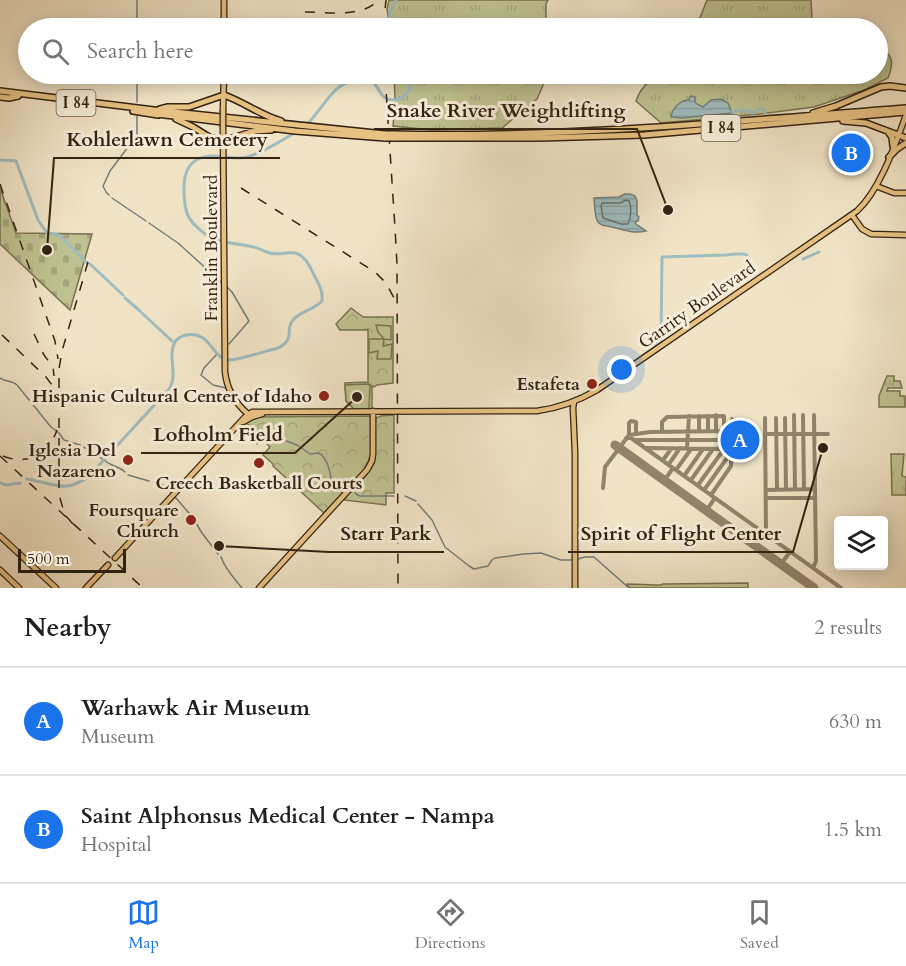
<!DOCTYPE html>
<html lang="en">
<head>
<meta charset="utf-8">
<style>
  :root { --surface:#fff; --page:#f6f6f6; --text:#202124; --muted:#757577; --line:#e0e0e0; --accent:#1a73e8 }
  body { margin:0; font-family:Cardo,serif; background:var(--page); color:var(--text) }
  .controls { position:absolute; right:18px; bottom:18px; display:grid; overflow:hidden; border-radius:6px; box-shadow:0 3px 15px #0003 }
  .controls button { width:54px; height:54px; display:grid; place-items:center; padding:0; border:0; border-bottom:2px solid var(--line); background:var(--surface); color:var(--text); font:30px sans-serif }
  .scale { position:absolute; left:18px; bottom:15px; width:108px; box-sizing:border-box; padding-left:6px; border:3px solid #322211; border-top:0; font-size:16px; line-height:21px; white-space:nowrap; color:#322211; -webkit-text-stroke:4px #f6edda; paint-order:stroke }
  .you { position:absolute; left:622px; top:370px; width:21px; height:21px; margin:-15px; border:4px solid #fff; border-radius:50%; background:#1a73e8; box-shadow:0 0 0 9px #1a73e833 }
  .badge { display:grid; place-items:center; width:39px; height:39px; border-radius:50%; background:var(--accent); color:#fff; font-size:20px; font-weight:700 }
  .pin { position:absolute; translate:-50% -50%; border:3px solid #fff; box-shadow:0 2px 6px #0006 }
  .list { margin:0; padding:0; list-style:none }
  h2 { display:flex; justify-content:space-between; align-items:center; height:78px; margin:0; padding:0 24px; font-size:26px }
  h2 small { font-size:20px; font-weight:400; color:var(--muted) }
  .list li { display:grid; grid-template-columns:39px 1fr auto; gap:18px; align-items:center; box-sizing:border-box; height:108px; padding:0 24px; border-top:2px solid var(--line) }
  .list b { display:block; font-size:22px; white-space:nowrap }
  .list p { margin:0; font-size:20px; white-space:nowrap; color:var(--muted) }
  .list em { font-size:20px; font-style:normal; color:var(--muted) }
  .icon { flex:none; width:33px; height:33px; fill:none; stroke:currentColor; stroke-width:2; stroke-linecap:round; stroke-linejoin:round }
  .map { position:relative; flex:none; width:906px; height:588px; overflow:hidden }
  .search { position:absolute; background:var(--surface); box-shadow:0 3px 15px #0003; left:18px; right:18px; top:18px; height:66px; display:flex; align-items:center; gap:15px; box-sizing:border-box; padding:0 21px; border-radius:33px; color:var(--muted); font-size:22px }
  .sheet { height:294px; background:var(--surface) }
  nav { display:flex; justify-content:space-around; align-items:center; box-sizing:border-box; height:84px; border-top:2px solid var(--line); background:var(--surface); font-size:16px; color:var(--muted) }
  nav a { display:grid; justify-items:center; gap:3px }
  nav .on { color:var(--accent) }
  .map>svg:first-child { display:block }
  .grass { fill:url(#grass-tufts); stroke:#797251; stroke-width:1.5 }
  .forest { fill:url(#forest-crowns); stroke:#797251; stroke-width:1.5 }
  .cemetery { fill:url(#cemetery-stones); stroke:#797251; stroke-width:1.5 }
  .pitch { fill:#c0c291; stroke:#797251; stroke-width:1.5 }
  .water { fill:url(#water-rules); stroke:#737e79; stroke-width:1.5 }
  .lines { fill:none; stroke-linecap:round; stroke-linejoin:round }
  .shore { stroke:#686f68; stroke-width:1.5 }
  .stream { stroke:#737e79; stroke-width:1.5 }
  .canal { stroke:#9fbcbf; stroke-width:3 }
  .taxiway { stroke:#92836c; stroke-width:4 }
  .runway { stroke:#92836c; stroke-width:9 }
  .major-casing { stroke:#322211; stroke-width:7 }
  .highway-casing { stroke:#322211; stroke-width:8 }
  .major { stroke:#e8c283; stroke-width:4.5 }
  .highway { stroke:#e8c283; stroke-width:5 }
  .rail { stroke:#322211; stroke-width:1.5; stroke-dasharray:10 10; stroke-linecap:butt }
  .major-bridge-casing { stroke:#322211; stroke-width:7; stroke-linecap:butt }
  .highway-bridge-casing { stroke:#322211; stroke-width:8; stroke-linecap:butt }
  .major-bridge { stroke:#e8c283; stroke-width:4.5 }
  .highway-bridge { stroke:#e8c283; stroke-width:5 }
  .poi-dot { fill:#8f2418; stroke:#f6edda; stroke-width:2 }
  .labels { text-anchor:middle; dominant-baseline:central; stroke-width:6; stroke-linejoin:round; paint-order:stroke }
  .shield { fill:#f6edda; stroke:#6d5f4d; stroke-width:1.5 }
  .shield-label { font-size:16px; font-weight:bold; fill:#322211 }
  .street-label { font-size:18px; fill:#322211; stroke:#f6edda }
  .poi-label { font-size:18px; font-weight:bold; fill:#322211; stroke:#f6edda; text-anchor:end }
  .leader { fill:none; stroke:#322211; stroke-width:2 }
  .callout-dot { fill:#322211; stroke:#f6edda; stroke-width:2 }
  .callout-label { font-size:20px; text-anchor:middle; font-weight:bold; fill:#322211; stroke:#f6edda; stroke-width:6; stroke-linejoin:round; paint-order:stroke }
</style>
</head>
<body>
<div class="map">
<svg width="906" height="588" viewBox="0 0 906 588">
  <defs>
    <pattern id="grass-tufts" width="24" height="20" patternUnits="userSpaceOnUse" patternTransform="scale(1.5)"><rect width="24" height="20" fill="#c0c291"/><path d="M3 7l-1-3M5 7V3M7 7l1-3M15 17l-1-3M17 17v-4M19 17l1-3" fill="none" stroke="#a5a67c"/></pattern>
    <pattern id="forest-crowns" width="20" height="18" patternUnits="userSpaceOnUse" patternTransform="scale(1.5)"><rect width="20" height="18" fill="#c0c291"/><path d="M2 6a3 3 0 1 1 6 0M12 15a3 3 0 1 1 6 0" fill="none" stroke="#a5a67c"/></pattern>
    <pattern id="cemetery-stones" width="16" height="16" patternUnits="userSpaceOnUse" patternTransform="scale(1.5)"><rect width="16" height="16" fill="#c0c291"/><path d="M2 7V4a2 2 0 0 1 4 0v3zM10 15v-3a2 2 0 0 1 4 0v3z" fill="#a5a67c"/></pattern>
    <pattern id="water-rules" width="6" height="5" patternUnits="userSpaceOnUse" patternTransform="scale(1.5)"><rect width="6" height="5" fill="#9fbcbf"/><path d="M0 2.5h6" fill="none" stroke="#89a1a3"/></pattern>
  </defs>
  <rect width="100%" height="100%" fill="#f1e4c6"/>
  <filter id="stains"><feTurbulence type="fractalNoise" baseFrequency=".00333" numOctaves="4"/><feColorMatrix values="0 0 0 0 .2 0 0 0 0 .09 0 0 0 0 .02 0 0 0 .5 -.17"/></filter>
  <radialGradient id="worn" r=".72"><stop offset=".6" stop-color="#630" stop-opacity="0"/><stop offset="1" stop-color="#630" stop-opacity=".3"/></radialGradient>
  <!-- grass -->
  <path class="grass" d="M389,0H548L546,4V28H390L387,9Z
    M707,0H811L812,20L828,21L845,28H696Z
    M878,44C892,56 895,60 888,78L864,90L814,107L761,114L661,123L636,101C640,89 649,80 660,74H878Z
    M394,74H546L544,83L537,99L502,128L431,130L393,126L395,99Z
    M887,376H894V381H900L902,388H888L887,391H900V396H905V407H879V396Z
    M891,454H904L902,476L906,477V495H892Z
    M748,583V588H630L627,585V584C639,584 649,585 661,585L663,584Z"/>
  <!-- forest -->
  <path class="forest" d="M351,308L363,317H393V383L377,385L374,387L372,386V409H354L346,401L345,383L368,382V330H340L336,324Z
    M394,415V493H386V505L344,500C351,489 366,480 371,467C378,451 373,434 376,418L381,416Z
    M370,416C374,433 373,457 363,472L324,513L273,466V464L263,455L270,447L262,439L257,444L246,434L248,432L242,426L245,422L257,417Z"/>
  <!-- cemetery -->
  <path class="cemetery" d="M0,188L16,233L92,234L70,310L0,244Z"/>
  <!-- pitch -->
  <path class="pitch" d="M376,325L391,326V340L384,339L383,346L392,344L391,359H377L378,351L369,353V339H384L378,332Z
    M368,384L370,385L369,409H354L346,401L345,385Z"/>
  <!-- water -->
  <path class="water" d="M691,96L695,97V102L697,104L703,107L711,100L721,99L728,103L732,113L682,118L671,117C672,109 680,100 689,100L690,97Z
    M625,194H630L635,196L637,201V215L639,217L638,221L635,222L636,224L646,231C634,234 624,230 612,227C607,225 602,227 598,222C594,216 595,205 594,198L619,197Z"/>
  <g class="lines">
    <!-- shore -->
    <path class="shore" d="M626,200L629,201C632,207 631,218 628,224H621L603,218L601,206L602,203H620Z"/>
    <!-- stream -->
    <path class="stream" d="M137,0V28
      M137,74V102
      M109,195L106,192L103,186L110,171L137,135V116
      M112,198L146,221
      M149,223L178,243L221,282
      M225,285L232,292L249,321L229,344
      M217,354L204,368L201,375L213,385L226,388
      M0,378C5,382 11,380 17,385L51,427L59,433L64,440L80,445
      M246,423L257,430L297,445L310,454L318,453L322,455C325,459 328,464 329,469C333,481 328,482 342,488L346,485L349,486
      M84,447L103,459
      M104,460C110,466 119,466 125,472
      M128,475L149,481
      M154,482L163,485L171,493
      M354,490L356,494L360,496H394
      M405,496L416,501
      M175,497L189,513
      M418,504L432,520L445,547L469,566L474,569L488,566L492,560L495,558L524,554L541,553L561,560H572
      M191,515L202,533L218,554
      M221,557C225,569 234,578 242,588
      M578,559L585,557H594L629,588"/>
    <!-- canal -->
    <path class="canal" d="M388,28L390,12L396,0
      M732,112C740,111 745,107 752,113C757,111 759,107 764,110L765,113
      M0,160L16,161L38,220L47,233L59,235L87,263
      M746,255H747
      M803,259L819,252
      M90,264L123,295
      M125,298L140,311
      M142,313L172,341
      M641,357L661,342L662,257L726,255L736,254H744
      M27,479C53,483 66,495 90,475L170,388C178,373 167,355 175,342C177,339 182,336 186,335C210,330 212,358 228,360C236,361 269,350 278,348C297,338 284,330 293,320C300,311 314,310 322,301C323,291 319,284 314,275C311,268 306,257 298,254C290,250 279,256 270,253C264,252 260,248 253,247C232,242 214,244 198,228C190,221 187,216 185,205C182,181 183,155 215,156C226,156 236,160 247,157C265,152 288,137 304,127C318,116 330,89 346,83C352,81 362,78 369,80C377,82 378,92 384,97C393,104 407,98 410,87C412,83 410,78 409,74
      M0,483L6,485L20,483"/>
    <!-- taxiway -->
    <path class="taxiway" d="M794,415L795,489
      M803,415L804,489
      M699,416V431
      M765,418L766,534
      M776,418L777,489
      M785,418L786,489
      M708,431V416
      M716,431V415
      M662,432V422L667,417L724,416V431
      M765,434H828
      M629,435V423L631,421L636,422V434
      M626,438H631L841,588
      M635,440H731
      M646,448L731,449
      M687,448L689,416
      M663,460L671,449
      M669,464L680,448
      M676,470L691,449
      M684,476L703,449
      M691,480L713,449
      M664,481L673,468
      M698,485L724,449
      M603,488L605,467L629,435L650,432L731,431
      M704,490L730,454
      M766,490L815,489
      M711,495L731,466L732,419
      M766,498H815
      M706,511L715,498
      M781,564L790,552
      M813,568L816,561L814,415"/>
    <!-- runway -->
    <path class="runway" d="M615,445L814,588"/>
    <defs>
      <path id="major" d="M224,0V28
        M223,110L224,74
        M223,127L225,372C227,390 235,403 248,414
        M876,186L894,193H906
        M852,215L862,229L871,234L906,235
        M574,402L573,408L575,453V588
        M243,422L252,417L262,414
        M0,536L56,588
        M115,558L245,417L252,412L537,411C559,408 578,401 597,390L857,211C880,190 895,145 906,115
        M0,570L19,588
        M86,588L108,565
        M259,588L367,470L372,461L373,454V411"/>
      <path id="highway" d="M0,91L154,110L385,134
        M0,97L9,98L18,96
        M160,109L168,107H189L224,95C244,102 260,115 281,121
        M133,111L158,115
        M813,113L836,106L881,87L890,86L906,88
        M157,114L295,131L385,138
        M176,119L193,127L209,137L223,141L255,131L271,130
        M843,121L866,123L906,138
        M889,133L892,137L893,146
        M393,134C564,138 736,121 906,108
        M394,138H540L644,135L906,112
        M889,157L897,149L906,143"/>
    </defs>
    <!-- major casing -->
    <use href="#major" class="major-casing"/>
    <!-- highway casing -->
    <use href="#highway" class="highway-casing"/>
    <!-- major -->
    <use href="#major" class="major"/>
    <!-- highway -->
    <use href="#highway" class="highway"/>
    <!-- rail -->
    <path class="rail" d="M305,12C326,12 364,18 378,0
      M383,28L386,0
      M385,74L395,228L397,264L398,588
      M0,184L55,341L58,359
      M241,188L375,272L386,283L394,298
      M34,334L44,355L53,367L54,376
      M2,335L46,377L52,385L56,398
      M0,456L143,588
      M3,456C27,466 49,454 57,430
      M73,524L65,515L59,495V369L62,351L88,262"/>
    <defs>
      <path id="major-bridge" d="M223,127V110"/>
      <path id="highway-bridge" d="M385,134H393
        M385,138H394"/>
    </defs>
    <!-- major-bridge casing -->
    <use href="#major-bridge" class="major-bridge-casing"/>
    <!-- highway-bridge casing -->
    <use href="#highway-bridge" class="highway-bridge-casing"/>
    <!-- major-bridge -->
    <use href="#major-bridge" class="major-bridge"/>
    <!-- highway-bridge -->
    <use href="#highway-bridge" class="highway-bridge"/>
  </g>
  <!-- markers -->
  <g class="poi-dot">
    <circle cx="592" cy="384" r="6"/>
    <circle cx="324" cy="396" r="6"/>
    <circle cx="128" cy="460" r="6"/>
    <circle cx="259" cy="463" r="6"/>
    <circle cx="191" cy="520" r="6"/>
  </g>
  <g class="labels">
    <!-- shield labels -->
    <g class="shield">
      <rect x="56.5" y="90" width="39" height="26" rx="4.5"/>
      <rect x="701.5" y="115" width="39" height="26" rx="4.5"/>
    </g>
    <g class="shield-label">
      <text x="76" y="103">I 84</text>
      <text x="721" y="128">I 84</text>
    </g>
    <!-- street labels -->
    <g class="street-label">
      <text transform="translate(211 248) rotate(-90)">Franklin Boulevard</text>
      <text transform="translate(697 305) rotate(-35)">Garrity Boulevard</text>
    </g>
    <!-- poi labels -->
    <g class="poi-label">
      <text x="580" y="384">Estafeta</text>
      <text x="312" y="396">Hispanic Cultural Center of Idaho</text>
      <text x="116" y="450">Iglesia Del<tspan x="116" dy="21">Nazareno</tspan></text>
      <text x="259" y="483" text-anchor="middle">Creech Basketball Courts</text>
      <text x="179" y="510">Foursquare<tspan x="179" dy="21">Church</tspan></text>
    </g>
  </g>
  <!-- callouts -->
  <path class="leader" d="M668 210L637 129H374M47 250L54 158H280M357 397L295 453H141M219 546L329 552H444M823 448L793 552H568"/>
  <g class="callout-dot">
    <circle cx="668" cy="210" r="6"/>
    <circle cx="47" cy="250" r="6"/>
    <circle cx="357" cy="397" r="6"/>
    <circle cx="219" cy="546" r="6"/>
    <circle cx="823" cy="448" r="6"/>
  </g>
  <g class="callout-label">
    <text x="506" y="117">Snake River Weightlifting</text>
    <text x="167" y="146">Kohlerlawn Cemetery</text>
    <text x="218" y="441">Lofholm Field</text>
    <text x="386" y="540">Starr Park</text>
    <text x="681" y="540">Spirit of Flight Center</text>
  </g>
  <rect width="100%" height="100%" filter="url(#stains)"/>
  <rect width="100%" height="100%" fill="url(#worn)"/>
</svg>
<div class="controls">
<button><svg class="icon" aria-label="layers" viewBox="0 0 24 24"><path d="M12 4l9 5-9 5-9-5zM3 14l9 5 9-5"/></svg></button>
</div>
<div class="scale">500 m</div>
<div class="you"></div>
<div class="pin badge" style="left:740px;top:440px">A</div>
<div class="pin badge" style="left:851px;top:153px">B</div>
<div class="search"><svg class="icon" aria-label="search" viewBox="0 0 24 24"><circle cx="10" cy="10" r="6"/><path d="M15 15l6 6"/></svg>Search here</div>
</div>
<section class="sheet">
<h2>Nearby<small>2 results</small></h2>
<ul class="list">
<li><span class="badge">A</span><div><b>Warhawk Air Museum</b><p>Museum</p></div><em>630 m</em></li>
<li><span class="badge">B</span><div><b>Saint Alphonsus Medical Center - Nampa</b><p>Hospital</p></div><em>1.5 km</em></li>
</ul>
</section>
<nav>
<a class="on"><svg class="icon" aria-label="map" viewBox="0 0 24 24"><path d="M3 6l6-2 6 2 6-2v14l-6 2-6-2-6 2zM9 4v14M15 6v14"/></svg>Map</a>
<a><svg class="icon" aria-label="directions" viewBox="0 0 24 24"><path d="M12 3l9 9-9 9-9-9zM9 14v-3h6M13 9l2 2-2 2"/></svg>Directions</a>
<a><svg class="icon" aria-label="saved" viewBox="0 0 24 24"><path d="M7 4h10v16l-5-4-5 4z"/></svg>Saved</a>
</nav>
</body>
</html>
